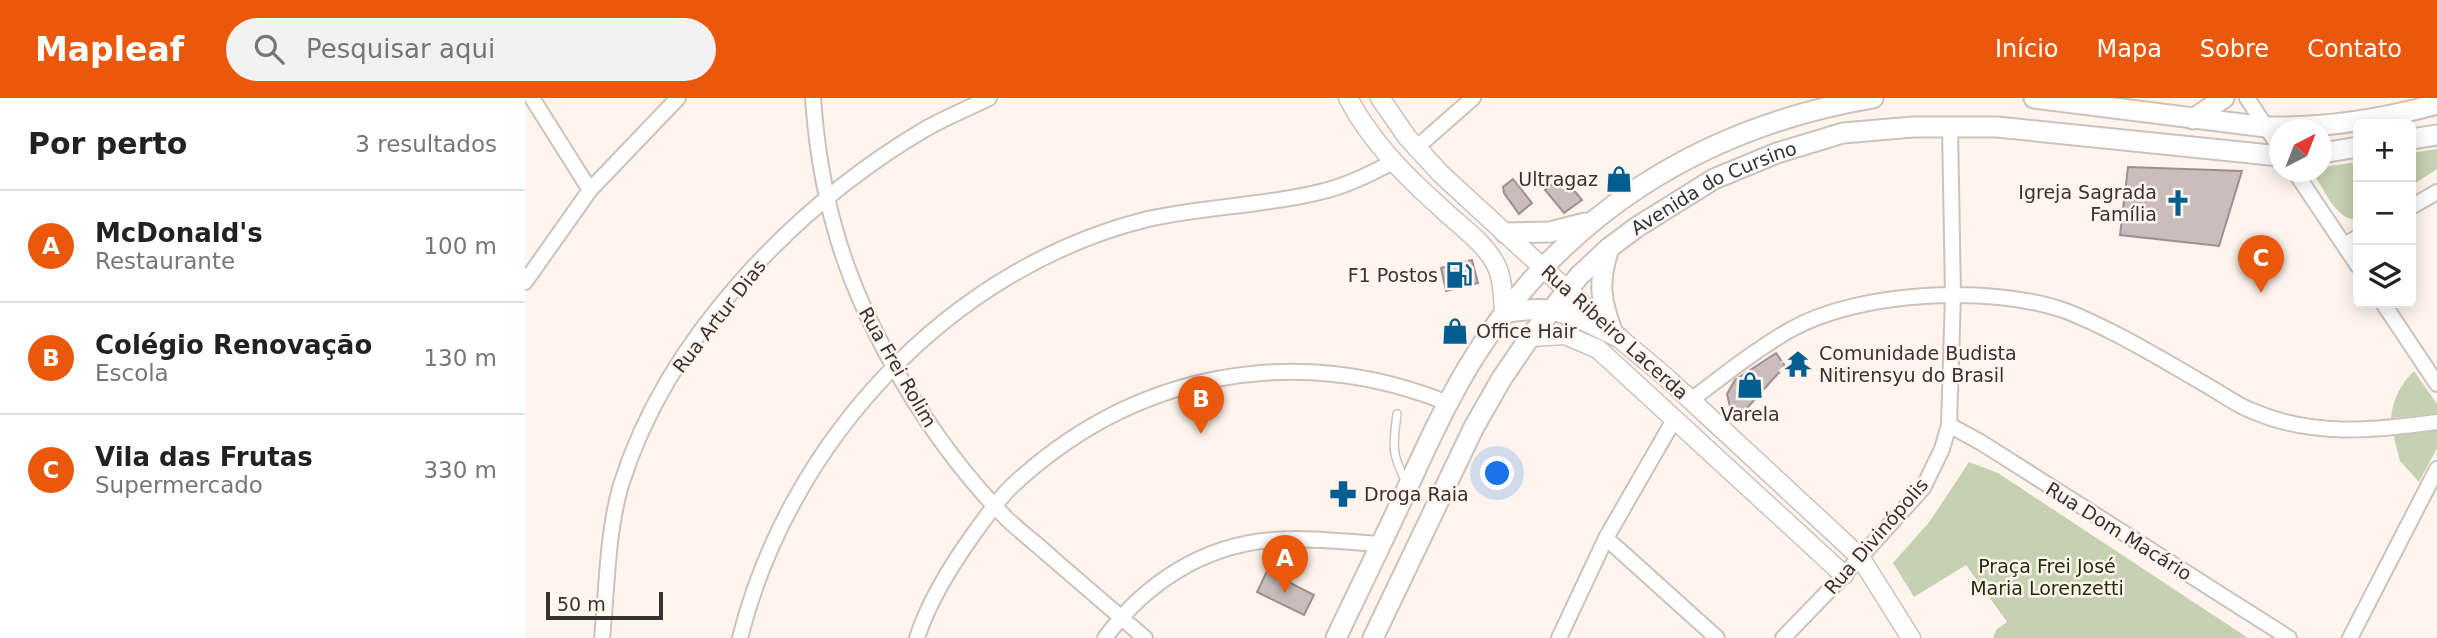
<!DOCTYPE html>
<html lang="pt">
<head>
<meta charset="utf-8">
<style>
  :root { --surface:#fff; --page:#f2f2f2; --text:#222; --muted:#767676; --line:#e0e0e0; --accent:#ea580c }
  body { margin:0; font-family:"DejaVu Sans",sans-serif; background:var(--page); color:var(--text) }
  .controls { position:absolute; right:21px; top:21px; display:grid; overflow:hidden; border-radius:10px; box-shadow:0 4px 18px #0003 }
  .controls button { width:63px; height:63px; display:grid; place-items:center; padding:0; border:0; border-bottom:2px solid var(--line); background:var(--surface); color:var(--text); font:35px sans-serif }
  .compass { position:absolute; left:1744px; top:21px; width:63px; height:63px; border-radius:50%; background:var(--surface); box-shadow:0 4px 18px #0003; rotate:42deg }
  .scale { position:absolute; left:21px; bottom:18px; width:117px; box-sizing:border-box; padding-left:7px; border:4px solid #363230; border-top:0; font-size:19px; line-height:24px; white-space:nowrap; color:#363230; -webkit-text-stroke:5px #fff5ee; paint-order:stroke }
  .you { position:absolute; left:973px; top:376px; width:24px; height:24px; margin:-18px; border:5px solid #fff; border-radius:50%; background:#1a73e8; box-shadow:0 0 0 10px #1a73e833 }
  .badge { display:grid; place-items:center; width:46px; height:46px; border-radius:50%; background:var(--accent); color:#fff; font-size:23px; font-weight:700 }
  .pin { position:absolute; translate:-50% -58px; filter:drop-shadow(0 2px 4px #0008) }
  .pin::after { content:''; position:absolute; top:37px; width:24px; height:21px; background:inherit; clip-path:polygon(0 0,100% 0,50% 100%) }
  .list { margin:0; padding:0; list-style:none }
  h2 { display:flex; justify-content:space-between; align-items:center; height:91px; margin:0; padding:0 28px; font-size:30px }
  h2 small { font-size:23px; font-weight:400; color:var(--muted) }
  .list li { display:grid; grid-template-columns:46px 1fr auto; gap:21px; align-items:center; box-sizing:border-box; height:112px; padding:0 28px; border-top:2px solid var(--line) }
  .list b { display:block; font-size:26px; white-space:nowrap }
  .list p { margin:0; font-size:23px; white-space:nowrap; color:var(--muted) }
  .list em { font-size:23px; font-style:normal; color:var(--muted) }
  .icon { flex:none; width:38px; height:38px; fill:none; stroke:currentColor; stroke-width:2; stroke-linecap:round; stroke-linejoin:round }
  .map { position:relative; flex:none; width:1912px; height:540px; overflow:hidden }
  header { display:flex; align-items:center; gap:42px; box-sizing:border-box; height:98px; padding:0 35px; background:var(--accent); color:#fff }
  header strong { font-size:33px }
  nav { display:flex; gap:38px; margin-inline-start:auto; font-size:24px }
  .search { width:490px; height:63px; background:var(--page); display:flex; align-items:center; gap:18px; box-sizing:border-box; padding:0 24px; border-radius:38px; color:var(--muted); font-size:26px }
  main { display:flex }
  aside { flex:1; background:var(--surface) }
  .map>svg:first-child { display:block }
  .green { fill:#c6d0b2 }
  .building { fill:#cabebd; stroke:#9b908f; stroke-width:2 }
  .lines { fill:none; stroke-linecap:round; stroke-linejoin:round }
  .service-casing { stroke:#cbc2bc; stroke-width:10 }
  .minor-casing { stroke:#cbc2bc; stroke-width:18 }
  .tertiary-casing { stroke:#cbc2bc; stroke-width:21 }
  .secondary-casing { stroke:#cbc2bc; stroke-width:23 }
  .service { stroke:#fff; stroke-width:7 }
  .minor { stroke:#fff; stroke-width:14 }
  .tertiary { stroke:#fff; stroke-width:18 }
  .secondary { stroke:#fff; stroke-width:19 }
  .labels { text-anchor:middle; dominant-baseline:central; stroke-width:5; stroke-linejoin:round; paint-order:stroke }
  .poi-label { font-size:19px; fill:#363230; stroke:#fff5ee; text-anchor:end }
  .street-label { font-size:19px; fill:#363230; stroke:#fff5ee }
  .park-label { font-size:19px; fill:#242e09; stroke:#fff5ee }
</style>
</head>
<body>
<header>
<strong>Mapleaf</strong>
<div class="search"><svg class="icon" aria-label="search" viewBox="0 0 24 24"><circle cx="10" cy="10" r="6"/><path d="M15 15l6 6"/></svg>Pesquisar aqui</div>
<nav><a>Início</a><a>Mapa</a><a>Sobre</a><a>Contato</a></nav>
</header>
<main>
<aside>
<h2>Por perto<small>3 resultados</small></h2>
<ul class="list">
<li><span class="badge">A</span><div><b>McDonald's</b><p>Restaurante</p></div><em>100 m</em></li>
<li><span class="badge">B</span><div><b>Colégio Renovação</b><p>Escola</p></div><em>130 m</em></li>
<li><span class="badge">C</span><div><b>Vila das Frutas</b><p>Supermercado</p></div><em>330 m</em></li>
</ul>
</aside>
<div class="map">
<svg width="1912" height="540" viewBox="0 0 1912 540">
  <rect width="100%" height="100%" fill="#fff5ee"/>
  <!-- green -->
  <path class="green" d="M1912,51V71L1886,88V55Z
    M1833,64V121C1812,124 1800,93 1790,78V74H1797L1798,69Z
    M1889,273L1912,306V316L1866,320C1868,301 1875,287 1889,273Z
    M1912,329V350L1894,384L1875,363L1868,335Z
    M1444,364L1473,375L1723,540H1468L1471,532L1482,524L1441,467L1389,499L1368,465L1405,423Z"/>
  <!-- building -->
  <path class="building" d="M1603,69L1717,73L1694,148L1595,137Z
    M1037,78L1057,102L1039,115L1020,92Z
    M988,81L1007,105L994,116L979,95L978,89Z
    M947,162L953,185L921,193L916,170Z
    M1251,255L1260,268L1213,320L1206,313L1202,296L1210,282Z
    M742,473L789,497L779,517L732,494Z"/>
  <g class="lines">
    <defs>
      <path id="service" d="M872,316C868,348 866,355 881,384"/>
      <path id="minor" d="M7,0L65,92
        M288,0C291,43 298,89 310,131C338,232 409,348 483,422C497,435 513,447 527,460C558,487 589,513 620,540
        M1722,0L1755,50
        M891,50L948,0
        M1770,74L1833,168
        M1886,109L1912,94
        M1819,147L1833,139
        M0,184L65,92L153,0
        M1858,205L1912,286
        M1166,302C1198,278 1230,252 1265,232C1333,193 1465,187 1538,212C1555,218 1571,226 1587,234C1621,251 1655,272 1688,291C1700,298 1712,307 1725,312C1786,339 1848,333 1912,324
        M1424,327L1457,345L1764,540
        M1081,440L1192,540
        M77,540C82,491 82,434 96,387C142,239 271,107 402,30C422,19 444,10 464,0
        M215,540C264,344 424,170 623,121C681,108 739,108 795,94C821,88 845,76 868,64
        M392,540C404,502 427,466 450,434C462,418 473,401 487,388C608,275 769,243 923,305
        M580,540C620,485 679,447 748,442C784,439 821,444 856,446
        M1034,540L1081,440L1150,320
        M1258,540L1319,477L1398,390L1417,351L1424,327L1428,197L1425,29
        M1825,540L1912,371"/>
      <path id="tertiary" d="M823,0C846,43 878,76 914,108C932,126 959,143 971,167C978,181 978,199 979,215
        M855,0L882,39L916,76L1093,239L1143,281L1335,459L1386,540
        M1005,239L1040,237L1073,251L1319,477"/>
      <g id="secondary">
        <path d="M1509,0L1741,29C1800,30 1855,22 1912,6"/>
        <path d="M1668,21L1699,0"/>
        <path d="M1886,41L1912,37"/>
        <path d="M1797,55L1833,49"/>
        <path d="M980,135L1025,134L1060,125"/>
        <path d="M1084,150C1073,184 1075,200 1087,233"/>
        <path d="M979,215C1032,205 1047,217 1093,239"/>
        <path d="M811,540C832,496 854,451 875,406C896,360 917,313 943,269C1034,118 1176,29 1348,0"/>
        <path id="s1" d="M848,540L949,329L977,280L1005,239L1054,178L1084,150L1112,129L1189,81L1252,55L1318,35L1388,29H1472L1755,58"/>
      </g>
    </defs>
    <!-- service casing -->
    <use href="#service" class="service-casing"/>
    <!-- minor casing -->
    <use href="#minor" class="minor-casing"/>
    <!-- tertiary casing -->
    <use href="#tertiary" class="tertiary-casing"/>
    <!-- secondary casing -->
    <use href="#secondary" class="secondary-casing"/>
    <!-- service -->
    <use href="#service" class="service"/>
    <!-- minor -->
    <use href="#minor" class="minor"/>
    <!-- tertiary -->
    <use href="#tertiary" class="tertiary"/>
    <!-- secondary -->
    <use href="#secondary" class="secondary"/>
  </g>
  <!-- icons -->
  <defs>
    <symbol id="shop-bare" viewBox="-9 -9 18 18"><path d="M-5-2.5h2.3a2.7 3.5 0 0 1 5.4 0H5L5.5 6h-11ZM-1.5-2.5h3a1.5 2.3 0 0 0-3 0Z" fill="#025e8f" stroke="#fff5ee" stroke-width="2.5" paint-order="stroke"/></symbol>
    <symbol id="church-bare" viewBox="-9 -9 18 18"><path d="M-1.2-6h2.4v3.5h3.3v2.4h-3.3V6h-2.4V-.1h-3.3v-2.4h3.3Z" fill="#025e8f" stroke="#fff5ee" stroke-width="2.5" paint-order="stroke"/></symbol>
    <symbol id="fuel-bare" viewBox="-9 -9 18 18"><path d="M-5.5-6h7V0h2V4h1.3V-2.5L3-4.5l.8-.8L6-3V5H2.5V1h-1V6h-7ZM-4.2-4.7v3.2H.2V-4.7Z" fill="#025e8f" stroke="#fff5ee" stroke-width="2.5" paint-order="stroke"/></symbol>
    <symbol id="temple-bare" viewBox="-9 -9 18 18"><path d="M0-6L5-2H3V0L6.5 2.5H4V6H1.5V3h-3V6H-4V2.5H-6.5L-3 0V-2H-5Z" fill="#025e8f" stroke="#fff5ee" stroke-width="2.5" paint-order="stroke"/></symbol>
    <symbol id="pharmacy-bare" viewBox="-9 -9 18 18"><path d="M-2-6h4v4h4v4h-4v4h-4v-4h-4v-4h4Z" fill="#025e8f" stroke="#fff5ee" stroke-width="2.5" paint-order="stroke"/></symbol>
  </defs>
  <g fill-rule="evenodd">
    <use href="#shop-bare" x="1075" y="62" width="38" height="38"/>
    <use href="#church-bare" x="1634" y="86" width="38" height="38"/>
    <use href="#fuel-bare" x="915" y="158" width="38" height="38"/>
    <use href="#shop-bare" x="911" y="214" width="38" height="38"/>
    <use href="#temple-bare" x="1254" y="247" width="38" height="38"/>
    <use href="#shop-bare" x="1206" y="268" width="38" height="38"/>
    <use href="#pharmacy-bare" x="799" y="377" width="38" height="38"/>
  </g>
  <g class="labels">
    <!-- poi labels -->
    <g class="poi-label">
      <text x="1073" y="81">Ultragaz</text>
      <text x="1632" y="94">Igreja Sagrada<tspan x="1632" dy="22">Família</tspan></text>
      <text x="913" y="177">F1 Postos</text>
      <text x="951" y="233" text-anchor="start">Office Hair</text>
      <text x="1294" y="255" text-anchor="start">Comunidade Budista<tspan x="1294" dy="22">Nitirensyu do Brasil</tspan></text>
      <text x="1225" y="316" text-anchor="middle">Varela</text>
      <text x="839" y="396" text-anchor="start">Droga Raia</text>
    </g>
    <!-- street labels -->
    <g class="street-label">
      <text stroke="none"><textPath href="#s1" startOffset="581">Avenida do Cursino</textPath></text>
      <text transform="translate(194 218) rotate(-52)">Rua Artur Dias</text>
      <text transform="translate(1090 234) rotate(42)">Rua Ribeiro Lacerda</text>
      <text transform="translate(373 269) rotate(60)">Rua Frei Rolim</text>
      <text transform="translate(1594 433) rotate(32)">Rua Dom Macário</text>
      <text transform="translate(1351 438) rotate(-49)">Rua Divinópolis</text>
    </g>
    <!-- park labels -->
    <g class="park-label">
      <text x="1522" y="468">Praça Frei José<tspan x="1522" dy="22">Maria Lorenzetti</tspan></text>
    </g>
  </g>
</svg>
<div class="controls">
<button>+</button>
<button>−</button>
<button><svg class="icon" aria-label="layers" viewBox="0 0 24 24"><path d="M12 4l9 5-9 5-9-5zM3 14l9 5 9-5"/></svg></button>
</div>
<svg class="compass" viewBox="-18 -18 36 36"><path d="M0-13l5 13h-10z" fill="#e53935"/><path d="M0 13l5-13h-10z" fill="#767676"/></svg>
<div class="scale">50 m</div>
<div class="you"></div>
<div class="pin badge" style="left:760px;top:495px">A</div>
<div class="pin badge" style="left:676px;top:336px">B</div>
<div class="pin badge" style="left:1736px;top:195px">C</div>
</div>
</main>
</body>
</html>
